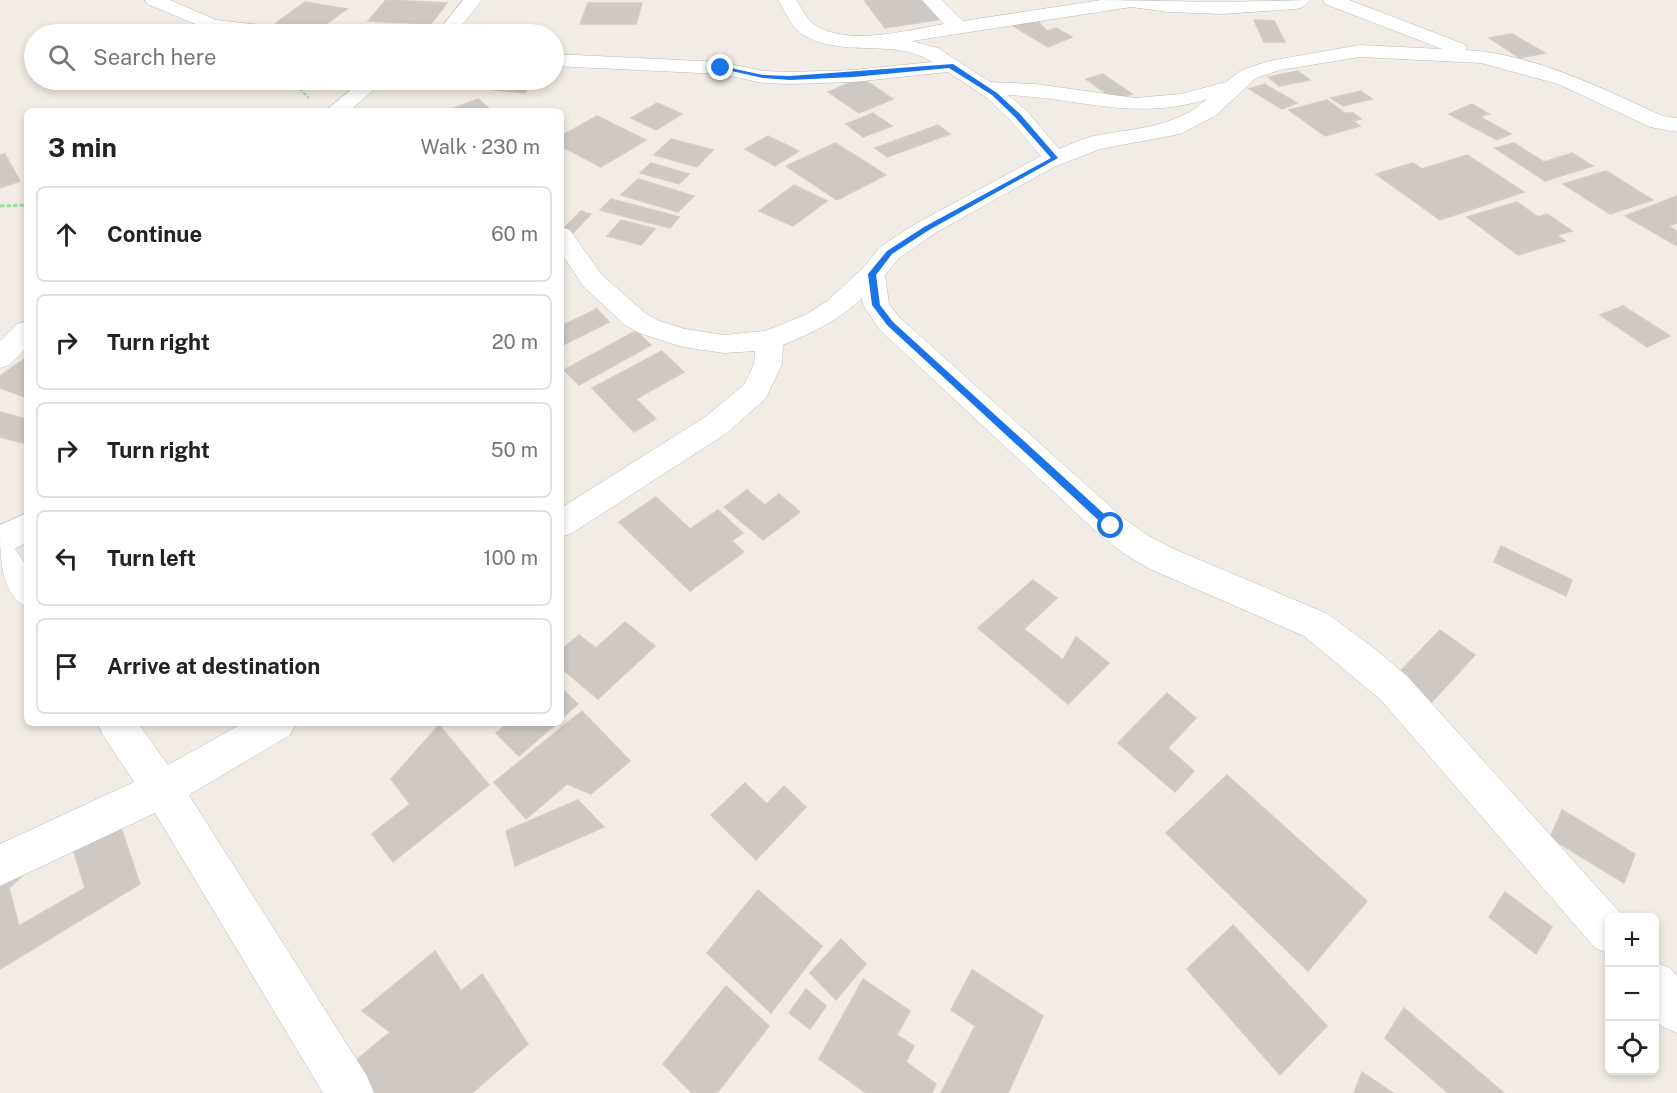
<!DOCTYPE html>
<html lang="en">
<head>
<meta charset="utf-8">
<style>
  :root { --surface:#fff; --page:#f2f2f2; --text:#222; --muted:#767676; --line:#e0e0e0 }
  body { margin:0; font-family:"Public Sans",sans-serif; background:var(--page); color:var(--text) }
  .controls { position:absolute; right:18px; bottom:18px; display:grid; overflow:hidden; border-radius:9px; box-shadow:0 3px 9px #0003 }
  .controls button { width:54px; height:54px; display:grid; place-items:center; padding:0; border:0; border-bottom:2px solid var(--line); background:var(--surface); color:var(--text); font:30px sans-serif }
  .stop { position:absolute; width:18px; height:18px; margin:-14px; border:4px solid #1a73e8; border-radius:50%; background:#fff }
  .stop.end { background:#1a73e8; border-color:#fff; box-shadow:0 2px 6px #0008 }
  .list { margin:0; padding:0; list-style:none }
  h2 { display:flex; justify-content:space-between; align-items:center; height:78px; margin:0; padding:0 24px; font-size:26px }
  h2 small { font-size:20px; font-weight:400; color:var(--muted) }
  .list li { display:grid; grid-template-columns:39px 1fr auto; gap:18px; align-items:center; box-sizing:border-box; height:96px; margin:0 12px 12px; padding:0 12px; border:2px solid var(--line); border-radius:9px }
  .list b { display:block; font-size:22px; white-space:nowrap }
  .list em { font-size:20px; font-style:normal; color:var(--muted) }
  .icon { flex:none; width:33px; height:33px; fill:none; stroke:currentColor; stroke-width:2; stroke-linecap:round; stroke-linejoin:round }
  .map { position:relative; flex:none; width:1677px; height:1093px; overflow:hidden }
  .search { position:absolute; background:var(--surface); box-shadow:0 3px 9px #0003; left:24px; top:24px; width:540px; height:66px; display:flex; align-items:center; gap:15px; box-sizing:border-box; padding:0 21px; border-radius:33px; color:var(--muted); font-size:22px }
  .panel { position:absolute; background:var(--surface); box-shadow:0 3px 9px #0003; left:24px; top:108px; width:540px; height:618px; border-radius:9px }
  .map>svg:first-child { display:block }
  .building { fill:#cec9c4; stroke:#d6ccc3; stroke-width:1.5 }
  .lines { fill:none; stroke-linecap:round; stroke-linejoin:round }
  .minor-casing { stroke:#b6babd; stroke-width:1 }
  .path-far1 { stroke:#a2dda4; stroke-width:2; stroke-dasharray:4 2; stroke-linecap:butt }
  .path { stroke:#a2dda4; stroke-width:3; stroke-dasharray:4.5 2; stroke-linecap:butt }
  .minor { fill:#fff; fill-rule:evenodd }
  .route { fill:#1a73e8 }
</style>
</head>
<body>
<div class="map">
<svg width="1677" height="1093" viewBox="0 0 1677 1093">
  <rect width="100%" height="100%" fill="#f1ece5"/>
  <!-- building -->
  <path class="building" d="M386,0H388L447,3L431,24L368,21Z
    M864,0H927L943,19L885,28Z
    M305,2L347,9L318,30L276,23Z
    M588,3H642L636,24H580Z
    M1031,15L1047,31L1056,28L1072,37L1048,47L1003,20Z
    M1254,20L1274,21L1285,42H1264Z
    M129,25L139,34H98Z
    M1512,34L1545,53L1520,58L1489,38Z
    M1298,71L1310,80L1279,86L1268,77Z
    M1103,74L1132,94L1115,100L1086,79Z
    M862,78L893,99L859,113L828,92Z
    M456,80H535L525,93L451,85Z
    M1264,84L1297,103L1282,109L1249,89Z
    M1361,91L1372,99L1343,106L1331,98Z
    M478,99L492,111H446Z
    M1327,100L1345,113H1353L1361,119L1353,121L1360,126L1325,136L1289,110Z
    M657,103L682,114L656,130L631,118Z
    M1472,104L1489,114L1480,117L1511,134L1497,140L1449,114Z
    M873,113L892,126L863,137L846,124Z
    M597,116L646,140L601,167L561,146V136Z
    M938,125L950,134L887,157L875,148Z
    M768,136L799,151L775,166L745,149Z
    M671,139L713,150L697,167L654,155Z
    M835,143L886,175L837,200L786,166Z
    M1514,143L1544,162L1572,153L1593,166L1545,181L1495,148Z
    M5,154L20,181L0,188V155Z
    M1467,155L1524,192L1440,220L1376,174L1413,163L1422,169Z
    M651,163L689,174L679,184L640,173Z
    M1606,171L1653,200L1610,214L1563,184Z
    M638,179L694,196L678,212L621,195Z
    M794,185L827,201L793,226L759,211Z
    M1677,196V223L1668,226L1677,231V246L1625,216Z
    M611,199L679,217L670,228L600,210Z
    M1517,202L1538,217L1547,214L1572,231L1557,235L1565,241L1518,255L1467,217Z
    M581,211L591,214L572,234L561,231Z
    M621,220L655,229L641,245L607,236Z
    M1623,306L1670,336L1647,347L1600,315Z
    M597,309L609,322L561,346V326Z
    M636,331L651,345L579,385L564,370Z
    M662,351L684,372L636,399L656,419L634,432L592,388Z
    M27,357V398L0,388V376Z
    M0,412L27,419V444L0,437Z
    M747,490L765,505L779,494L800,512L763,540L724,507Z
    M656,497L690,529L718,510L743,533L732,541L744,552L690,591L619,522Z
    M1501,546L1572,580L1566,596L1494,562Z
    M1033,580L1057,598L1024,629L1063,660L1076,637L1109,663L1068,704L978,628Z
    M625,622L655,646L598,699L561,668V650L579,635L596,648Z
    M1440,630L1475,655L1428,706L1393,679Z
    M561,688L578,704L561,719Z
    M1167,693L1196,718L1168,748L1194,771L1175,792L1118,743Z
    M582,711L630,761L591,794L567,784L526,819L494,782Z
    M508,723H557L519,756L496,733Z
    M439,725L489,785L393,862L372,834L410,804L391,779Z
    M1227,775L1367,901L1308,971L1166,833Z
    M745,783L767,804L784,786L806,807L756,860L711,815Z
    M578,800L604,827L515,866L506,831Z
    M112,801L140,884L0,969V860L32,867L9,888L19,926L85,888L66,827Z
    M1562,810L1635,854L1624,883L1550,838Z
    M758,890L822,946L771,1013L707,953Z
    M1505,892L1552,927L1536,954L1489,917Z
    M1233,925L1327,1026L1280,1075L1187,969Z
    M841,939L866,964L836,1000L810,973Z
    M435,951L461,991L482,974L528,1044L472,1093H326L323,1088L390,1032L362,1011Z
    M972,970L1043,1016L1008,1093H941L975,1026L951,1010Z
    M863,979L910,1011L897,1035L914,1046L906,1062L936,1084L932,1093H866L819,1059Z
    M726,986L769,1026L717,1093H692L663,1064Z
    M806,989L826,1006L810,1029L789,1013Z
    M1404,1008L1504,1093H1448L1385,1038Z
    M1362,1072L1393,1093H1354Z"/>
  <g class="lines">
    <defs>
      <path id="minor" d="M145,0H170L216,20L289,28L296,30L299,34H243L212,31L147,4Z
        M463,0H482L455,34H436Z
        M778,0H796C801,7 806,18 812,23C845,48 907,30 944,24L922,0H942L963,21L1101,0L1222,2L1310,0L1303,7L1296,9L1222,14L1169,12L1131,7L912,41L938,48L990,82L1036,84L1135,98L1181,94L1226,82L1242,70L1269,61L1360,45L1442,49L1325,4L1323,0H1349L1464,44L1467,48L1465,50C1535,54 1601,88 1663,116L1677,118V132L1650,127L1558,84L1481,63L1360,57L1280,70L1256,78L1215,116L1180,134L1100,149L1054,167L935,233L898,259L885,275L889,304L900,318L1122,517L1147,535L1174,549L1328,614L1375,649L1407,676L1625,918H1610V954L1595,948L1381,700L1304,636L1150,569L1123,553L1100,535L880,330L863,305L862,298C838,321 813,332 783,345L782,364L766,398L727,433L572,533L561,537V508L705,417L744,385L754,364L755,351L724,353L683,347L639,333L625,325L584,287L561,253V227L570,230L602,275L645,313L659,321L685,329L724,335L765,331L805,315L826,302L863,268L880,247L917,223L1041,156L1010,120L987,98L948,72L853,82L791,84L763,83L721,74L554,66V54L721,62L763,71L791,72L853,70L932,62C893,36 836,61 798,31C790,24 784,9 778,0ZM1008,95C1078,98 1138,122 1207,99C1176,128 1134,128 1094,136C1082,139 1071,144 1059,149L1026,110Z
        M363,80H385L349,111H325Z
        M27,321V347L10,365L0,368V341L17,324Z
        M27,513V542L15,549L27,566V607C0,595 0,555 0,525Z
        M97,723H138L168,765L243,723H296L290,735L189,795L367,1076L374,1093H323L155,813L0,886V844L134,782L103,735Z
        M1654,962L1670,968L1677,976V1033L1661,1026L1654,1018Z"/>
    </defs>
    <!-- minor casing -->
    <use href="#minor" class="minor-casing"/>
    <!-- path-far1 -->
    <path class="path-far1" d="M290,80L309,98"/>
    <!-- path -->
    <path class="path" d="M0,206L27,205"/>
    <!-- minor -->
    <use href="#minor" class="minor"/>
  </g>
  <!-- route -->
  <path class="route" d="M953,64L997,93L1020,114L1058,158L929,230L892,254L876,275L880,305L893,322L1114,523V529H1108L887,325L872,305L868,274L887,251L924,227L1051,158L1015,117L992,95L949,68L853,77L790,80L763,78L718,68L721,66L763,75L790,76Z"/>
</svg>
<div class="controls">
<button>+</button>
<button>−</button>
<button><svg class="icon" aria-label="locate" viewBox="0 0 24 24"><circle cx="12" cy="12" r="6"/><path d="M12 2v4M12 18v4M2 12h4M18 12h4"/></svg></button>
</div>
<div class="stop" style="left:1111px;top:526px"></div>
<div class="stop end" style="left:721px;top:68px"></div>
<div class="search"><svg class="icon" aria-label="search" viewBox="0 0 24 24"><circle cx="10" cy="10" r="6"/><path d="M15 15l6 6"/></svg>Search here</div>
<section class="panel">
<h2>3 min<small>Walk · 230 m</small></h2>
<ul class="list">
<li><svg class="icon" aria-label="ahead" viewBox="0 0 24 24"><path d="M12 20V5M6 11l6-6 6 6"/></svg><div><b>Continue</b></div><em>60 m</em></li>
<li><svg class="icon" aria-label="right" viewBox="0 0 24 24"><path d="M7 20v-9h11M14 6l5 5-5 5"/></svg><div><b>Turn right</b></div><em>20 m</em></li>
<li><svg class="icon" aria-label="right" viewBox="0 0 24 24"><path d="M7 20v-9h11M14 6l5 5-5 5"/></svg><div><b>Turn right</b></div><em>50 m</em></li>
<li><svg class="icon" aria-label="left" viewBox="0 0 24 24"><path d="M17 20v-9H6M10 6l-5 5 5 5"/></svg><div><b>Turn left</b></div><em>100 m</em></li>
<li><svg class="icon" aria-label="arrive" viewBox="0 0 24 24"><path d="M6 21V4h12l-3 4 3 4H6"/></svg><div><b>Arrive at destination</b></div></li>
</ul>
</section>
</div>
</body>
</html>
